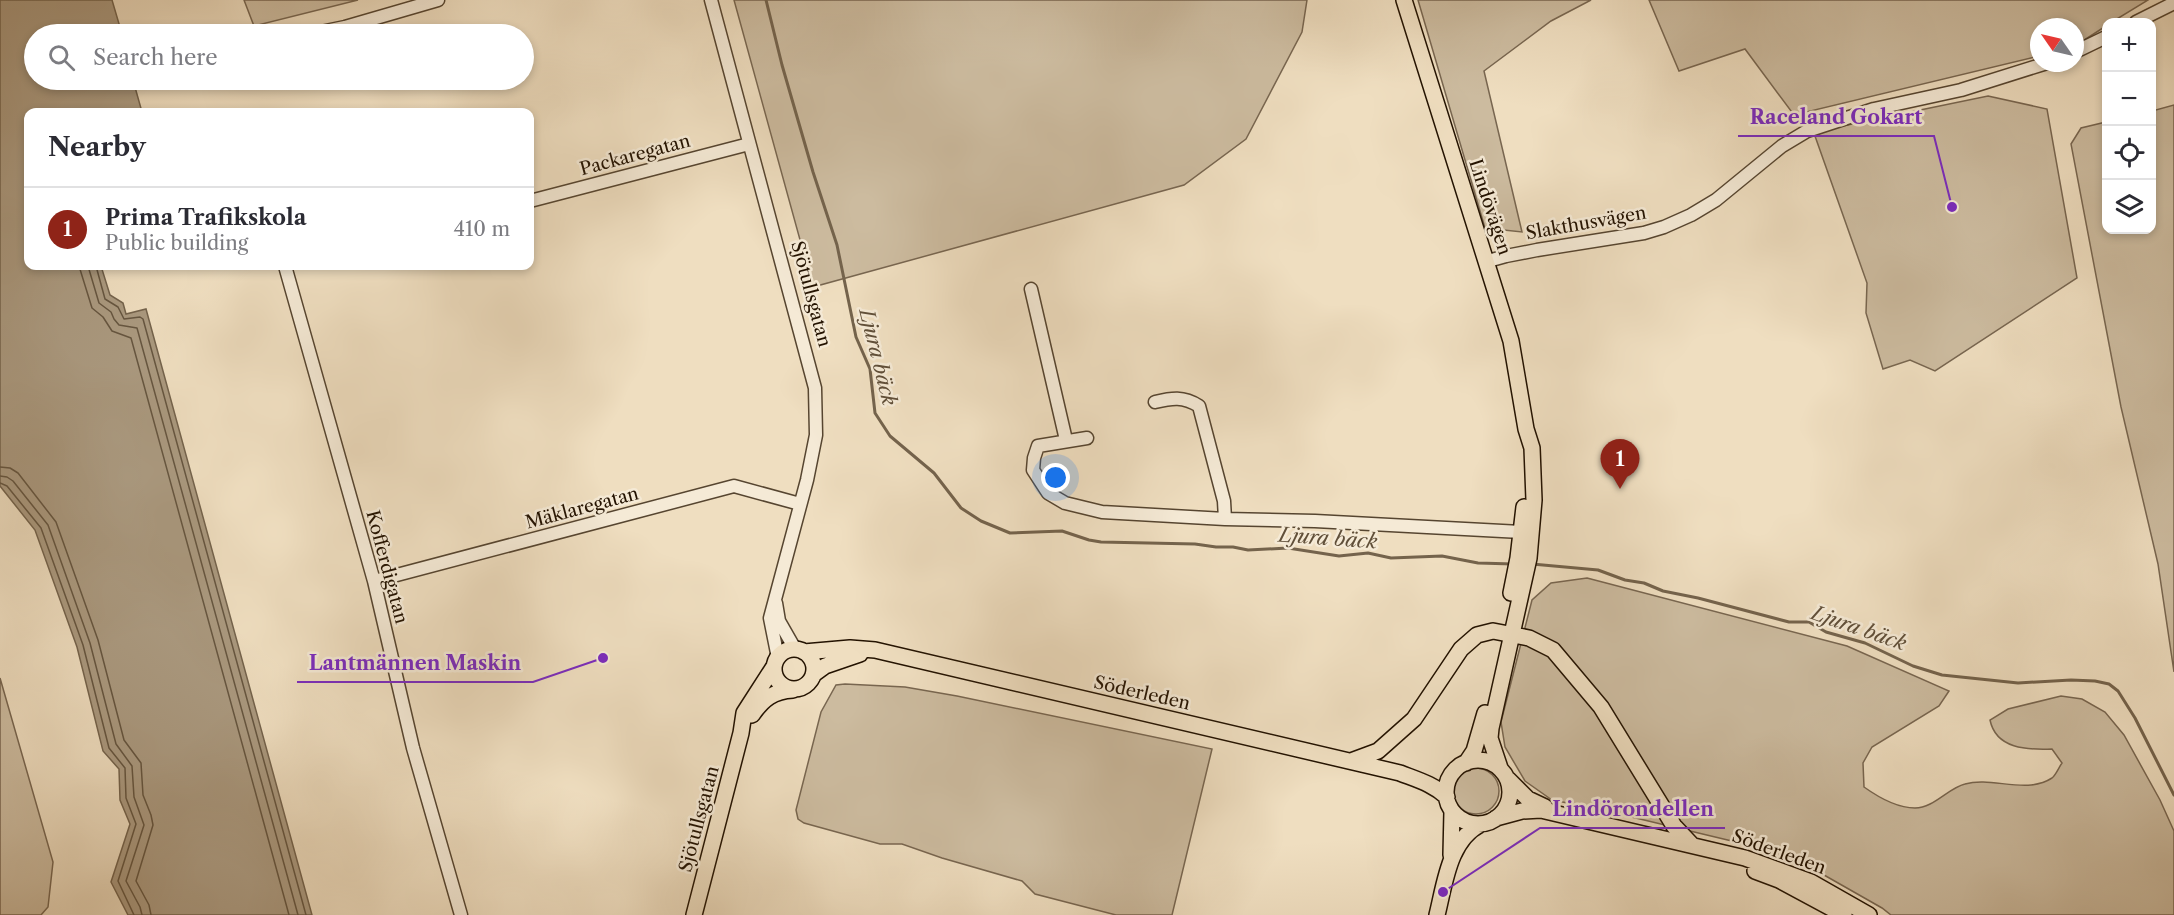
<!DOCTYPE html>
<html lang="en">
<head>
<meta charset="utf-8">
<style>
  :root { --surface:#fff; --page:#f2f2f3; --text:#2b2b33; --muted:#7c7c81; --line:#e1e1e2; --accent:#8f2418 }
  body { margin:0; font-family:"Libre Caslon Text",serif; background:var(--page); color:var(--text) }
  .controls { position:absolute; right:18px; top:18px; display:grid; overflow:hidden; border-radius:12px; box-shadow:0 3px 9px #0003 }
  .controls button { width:54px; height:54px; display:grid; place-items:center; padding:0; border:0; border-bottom:2px solid var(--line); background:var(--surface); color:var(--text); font:30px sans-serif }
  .compass { position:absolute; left:2030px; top:18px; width:54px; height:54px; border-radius:50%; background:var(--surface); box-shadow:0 3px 9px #0003; rotate:304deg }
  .you { position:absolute; left:1056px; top:478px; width:21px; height:21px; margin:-15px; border:4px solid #fff; border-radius:50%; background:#1a73e8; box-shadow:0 0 0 9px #1a73e833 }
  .badge { display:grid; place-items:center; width:39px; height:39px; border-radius:50%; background:var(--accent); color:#fff; font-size:20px; font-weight:700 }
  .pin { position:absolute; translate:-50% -50px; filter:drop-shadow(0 2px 3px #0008) }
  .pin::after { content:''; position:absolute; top:32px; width:21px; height:18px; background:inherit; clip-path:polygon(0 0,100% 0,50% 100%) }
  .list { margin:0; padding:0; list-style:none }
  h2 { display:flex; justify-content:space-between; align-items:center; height:78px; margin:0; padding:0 24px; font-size:26px }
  h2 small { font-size:20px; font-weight:400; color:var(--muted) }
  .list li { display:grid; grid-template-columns:39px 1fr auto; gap:18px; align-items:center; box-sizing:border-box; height:84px; padding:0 24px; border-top:2px solid var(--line) }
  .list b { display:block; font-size:22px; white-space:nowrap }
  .list p { margin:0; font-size:20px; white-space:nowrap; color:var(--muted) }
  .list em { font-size:20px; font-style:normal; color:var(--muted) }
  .icon { flex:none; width:33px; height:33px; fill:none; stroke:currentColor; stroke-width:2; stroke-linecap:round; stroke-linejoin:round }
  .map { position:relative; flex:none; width:2174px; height:915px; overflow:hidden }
  .search { position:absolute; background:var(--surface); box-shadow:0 3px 9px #0003; left:24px; top:24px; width:510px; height:66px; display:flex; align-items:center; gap:15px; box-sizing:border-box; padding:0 21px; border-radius:33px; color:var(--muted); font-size:22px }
  .panel { position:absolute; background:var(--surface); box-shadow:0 3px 9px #0003; left:24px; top:108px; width:510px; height:162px; border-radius:12px }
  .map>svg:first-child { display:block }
  .green { fill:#ccbb9f; stroke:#786650; stroke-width:1.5 }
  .water { fill:#aa997f; stroke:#74634c; stroke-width:1.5 }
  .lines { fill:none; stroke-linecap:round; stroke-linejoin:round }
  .shore { stroke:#665640; stroke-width:1.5 }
  .stream { stroke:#74634c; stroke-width:3 }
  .minor-casing { stroke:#564530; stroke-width:15 }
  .major-casing { stroke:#231200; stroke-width:18 }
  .minor { stroke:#f5ead6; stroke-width:12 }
  .major { stroke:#efdec0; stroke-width:15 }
  .labels { text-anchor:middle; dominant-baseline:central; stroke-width:5; stroke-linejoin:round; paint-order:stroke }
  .street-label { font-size:18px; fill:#231200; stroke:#f5ead6 }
  .water-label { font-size:20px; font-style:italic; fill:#604f39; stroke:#f5ead6 }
  .leader { fill:none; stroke:#7b2cbf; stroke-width:2 }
  .callout-dot { fill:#7b2cbf; stroke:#f5ead6; stroke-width:2 }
  .callout-label { font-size:20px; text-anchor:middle; font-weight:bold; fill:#7b2cbf; stroke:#f5ead6; stroke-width:5; stroke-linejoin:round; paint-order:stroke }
</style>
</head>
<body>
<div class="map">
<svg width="2174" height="915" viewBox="0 0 2174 915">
  <rect width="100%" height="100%" fill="#efdec0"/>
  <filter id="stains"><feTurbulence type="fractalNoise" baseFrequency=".00333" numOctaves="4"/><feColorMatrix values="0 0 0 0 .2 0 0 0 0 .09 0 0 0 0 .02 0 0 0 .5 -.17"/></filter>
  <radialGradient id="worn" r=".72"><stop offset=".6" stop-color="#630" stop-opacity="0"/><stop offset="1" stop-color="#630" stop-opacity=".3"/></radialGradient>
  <!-- green -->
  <path class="green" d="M244,0H358L254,26Z
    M734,0H1307L1302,32L1246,139L1184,185L813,287Z
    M1418,0H1591L1551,21L1484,71L1522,232L1485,228Z
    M1649,0H2148L2112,22H2106V26L2075,46V27H2039V56L1794,115L1745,49L1679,71Z
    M1988,96L2047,109L2077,278L1935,371L1910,360L1883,369L1866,313L1867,283L1815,136L1828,129Z
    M2174,105V672L2158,564L2121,407L2071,144L2081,128L2106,122V230H2152V111Z
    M1587,578L1847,646L1949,691L1939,706L1872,747L1863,763L1864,787C1878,797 1896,808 1915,808C1934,808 1948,788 1965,784C1992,776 2026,795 2052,778C2056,775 2059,767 2062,763L2052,749C2027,750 1996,749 1990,720L2008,709L2061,696L2082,699L2105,712L2124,735L2160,800L2174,831V915H1891L1882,908L1817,871L1736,842L1594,808L1552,800L1525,781L1505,747L1501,722L1532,600L1551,583Z
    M0,678L53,862L48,907L41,915H0Z
    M845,684L905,687L957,696L1212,749L1172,915H1116L1035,894L1022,881L942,858L902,844H880L804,823L798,819L796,810L821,712L836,685Z
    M1453 791a23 23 0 1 1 46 0a23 23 0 1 1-46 0Z"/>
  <!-- water -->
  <path class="water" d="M0,0H112L122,34H34V80H133L142,112H28V266H101L110,295L123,303L126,314L146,309L312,915H128L111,882L130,824L120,800L119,769L103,751L77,647L35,530L0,486Z"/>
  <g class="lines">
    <!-- shore -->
    <path class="shore" d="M79,266L92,308L103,317L112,331L131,338L289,915
      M88,266L99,303L111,312L114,319L119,325L137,328L298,915
      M96,266L105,299L118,307L124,319L140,317L143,319L306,915
      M0,467L10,468L18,473L56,522L98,640L124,740L141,763L143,795L151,815L153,825L136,881L149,905L151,915
      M0,476L7,477L13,481L48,525L90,643L116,744L132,766L134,797L144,825L126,881L140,907L142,915
      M0,483L7,486L41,528L83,645L109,748L125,768L126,798L136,824L118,881L134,915"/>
    <!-- stream -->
    <path class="stream" d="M766,0L782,65L813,172L837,245L856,337L870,369L875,413L890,436L934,473L961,508L981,521L1010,533L1062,531L1089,540L1101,542L1195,544L1216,547H1233L1248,550L1288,548L1339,556L1368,553L1391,558L1442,556L1478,563L1513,564
      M1532,564L1598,570L1625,580L1644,583L1663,591L1698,598L1789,622H1809L1826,632L1865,643L1913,666L1942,675L2018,683L2071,680L2095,681L2109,684L2118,691L2135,718L2174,795"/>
    <defs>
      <path id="minor" d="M711,0L815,388L816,435L807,480L770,618L778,658
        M2136,22L2174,3
        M311,34L345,27L438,0
        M2075,52L2106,37
        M530,201L749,144
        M1488,261L1506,256L1537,250L1644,233L1664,227L1691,215L1716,200L1782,146L1807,131L1874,109L1961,90L2047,63
        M287,266H285L374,581L413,748L461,915
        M1031,289L1066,440
        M1155,402C1172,398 1183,396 1199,406L1224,501L1225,519L1315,521L1521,532
        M1087,438L1038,446L1034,458L1033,470L1048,493L1065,503L1102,512L1225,519
        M374,581L734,486L800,504
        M776,603L779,621L795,649"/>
      <path id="major" d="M1404,0L1511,341L1526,429L1532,448L1534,500L1529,558L1491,728L1490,738L1500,768
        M1511,593L1518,558L1524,507
        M774 669a20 20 0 1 1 40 0a20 20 0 1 1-40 0Z
        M804,652L850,648L875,650L1400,773C1418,780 1433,784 1447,797
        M814,674L825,666L860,654
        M752,715C763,699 773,691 793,690
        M1446 792a32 32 0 1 1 64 0a32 32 0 1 1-64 0Z
        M1351,761L1378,751L1414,719L1461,649L1477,635L1493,631L1529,638L1553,650L1601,707L1674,826L1691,844
        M1466,763L1474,751L1485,713
        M1508,779L1528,799L1545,807
        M1496,818L1522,811L1541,810L1745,858L1811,882L1869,915
        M1451,855L1452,811
        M1755,871L1779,880L1844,915
        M694,915L741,733L744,713L773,668
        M1437,915C1445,883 1449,840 1481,824"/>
    </defs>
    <!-- minor casing -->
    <use href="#minor" class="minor-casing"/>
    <!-- major casing -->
    <use href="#major" class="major-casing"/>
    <!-- minor -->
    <use href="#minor" class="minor"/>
    <!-- major -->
    <use href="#major" class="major"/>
  </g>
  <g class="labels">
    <!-- street labels -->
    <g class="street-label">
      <text transform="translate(635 155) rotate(-15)">Packaregatan</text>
      <text transform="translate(1490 207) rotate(72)">Lindövägen</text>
      <text transform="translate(1586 223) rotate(-10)">Slakthusvägen</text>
      <text transform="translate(811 294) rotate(75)">Sjötullsgatan</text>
      <text transform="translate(582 508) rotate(-15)">Mäklaregatan</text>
      <text transform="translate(387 567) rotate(75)">Kofferdigatan</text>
      <text transform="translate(1142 693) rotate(13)">Söderleden</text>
      <text transform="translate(699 819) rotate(-75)">Sjötullsgatan</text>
      <text transform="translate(1779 852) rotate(20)">Söderleden</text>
    </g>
    <!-- water labels -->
    <g class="water-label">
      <text transform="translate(878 357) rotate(76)">Ljura bäck</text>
      <text transform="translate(1328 538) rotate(4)">Ljura bäck</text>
      <text transform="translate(1859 628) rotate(19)">Ljura bäck</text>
    </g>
  </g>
  <!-- callouts -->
  <path class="leader" d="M1952 207L1934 136H1738M603 658L533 682H297M1443 892L1540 828H1725"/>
  <g class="callout-dot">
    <circle cx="1952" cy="207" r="6"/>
    <circle cx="603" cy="658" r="6"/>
    <circle cx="1443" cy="892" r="6"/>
  </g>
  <g class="callout-label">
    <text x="1836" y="124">Raceland Gokart</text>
    <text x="415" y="670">Lantmännen Maskin</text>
    <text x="1633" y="816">Lindörondellen</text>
  </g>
  <rect width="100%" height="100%" filter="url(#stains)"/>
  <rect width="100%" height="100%" fill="url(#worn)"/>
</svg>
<div class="controls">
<button>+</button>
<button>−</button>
<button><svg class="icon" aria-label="locate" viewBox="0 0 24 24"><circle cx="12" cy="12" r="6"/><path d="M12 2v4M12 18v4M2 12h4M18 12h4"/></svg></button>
<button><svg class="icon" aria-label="layers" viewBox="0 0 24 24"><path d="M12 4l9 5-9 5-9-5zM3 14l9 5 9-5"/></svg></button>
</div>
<svg class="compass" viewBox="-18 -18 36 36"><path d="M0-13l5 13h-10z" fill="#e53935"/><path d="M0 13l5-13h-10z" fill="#7c7c81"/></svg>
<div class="you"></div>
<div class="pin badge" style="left:1620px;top:489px">1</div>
<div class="search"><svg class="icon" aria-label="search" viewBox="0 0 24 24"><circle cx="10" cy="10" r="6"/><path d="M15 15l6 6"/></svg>Search here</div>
<section class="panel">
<h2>Nearby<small></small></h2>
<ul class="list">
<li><span class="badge">1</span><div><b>Prima Trafikskola</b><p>Public building</p></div><em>410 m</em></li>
</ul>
</section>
</div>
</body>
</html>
